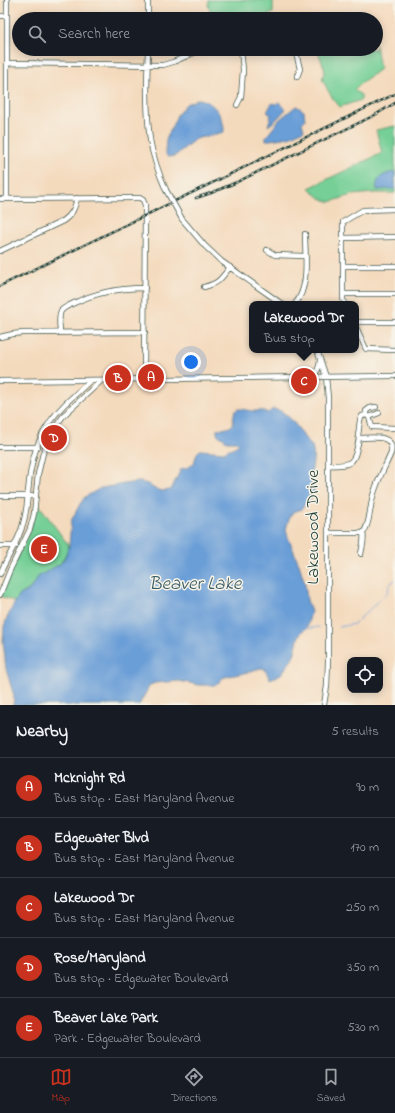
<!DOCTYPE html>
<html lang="en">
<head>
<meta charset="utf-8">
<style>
  :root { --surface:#171b24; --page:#20242c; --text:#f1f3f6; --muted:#9ea1a6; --line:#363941; --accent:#c8321e }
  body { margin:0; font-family:"Indie Flower",sans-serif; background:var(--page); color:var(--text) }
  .controls { position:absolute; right:12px; bottom:12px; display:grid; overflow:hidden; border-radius:8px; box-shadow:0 2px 10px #0003 }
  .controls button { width:36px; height:36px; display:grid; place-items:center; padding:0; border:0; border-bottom:1px solid var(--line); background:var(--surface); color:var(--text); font:20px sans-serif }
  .you { position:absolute; left:191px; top:362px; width:14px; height:14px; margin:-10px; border:3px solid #fff; border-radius:50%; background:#1a73e8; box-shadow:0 0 0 6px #1a73e833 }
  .badge { display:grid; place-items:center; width:26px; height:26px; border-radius:50%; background:var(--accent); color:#fff; font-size:13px; font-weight:700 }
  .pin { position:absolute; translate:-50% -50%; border:2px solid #fff; box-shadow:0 1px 4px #0006 }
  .popup { position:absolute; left:249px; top:301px; width:110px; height:52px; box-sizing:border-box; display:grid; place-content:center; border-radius:8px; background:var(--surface); filter:drop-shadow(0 1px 3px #0005); font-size:13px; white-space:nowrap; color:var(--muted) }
  .popup b { font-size:15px; color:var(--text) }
  .popup::after { content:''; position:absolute; left:50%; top:100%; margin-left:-8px; border:8px solid transparent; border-top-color:var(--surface) }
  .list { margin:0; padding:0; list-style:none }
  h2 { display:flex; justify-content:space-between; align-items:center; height:52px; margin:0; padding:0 16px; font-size:17px }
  h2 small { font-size:13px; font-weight:400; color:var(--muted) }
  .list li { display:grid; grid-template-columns:26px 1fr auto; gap:12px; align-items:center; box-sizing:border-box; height:60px; padding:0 16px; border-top:1px solid var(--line) }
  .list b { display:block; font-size:15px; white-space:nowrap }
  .list p { margin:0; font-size:13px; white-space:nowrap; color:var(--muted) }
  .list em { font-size:13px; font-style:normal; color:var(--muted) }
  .icon { flex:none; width:22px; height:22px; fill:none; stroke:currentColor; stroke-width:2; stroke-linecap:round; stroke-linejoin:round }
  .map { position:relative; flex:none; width:395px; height:705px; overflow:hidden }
  .search { position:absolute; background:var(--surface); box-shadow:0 2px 10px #0003; left:12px; right:12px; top:12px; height:44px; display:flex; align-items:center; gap:10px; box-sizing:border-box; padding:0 14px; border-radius:22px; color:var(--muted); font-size:15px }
  .sheet { height:352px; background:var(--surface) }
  nav { display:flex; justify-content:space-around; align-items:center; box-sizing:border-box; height:56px; border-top:1px solid var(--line); background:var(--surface); font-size:11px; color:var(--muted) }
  nav a { display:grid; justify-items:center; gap:2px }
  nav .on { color:var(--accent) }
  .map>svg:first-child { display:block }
  .green { fill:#75cf96; stroke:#4a8665 }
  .water { fill:#6b9ed7; stroke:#456e86 }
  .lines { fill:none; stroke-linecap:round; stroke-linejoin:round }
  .stream { stroke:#6b9ed7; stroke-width:1 }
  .minor-casing { stroke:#3f5549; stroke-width:6 }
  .minor { stroke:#fff; stroke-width:4.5 }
  .rail-casing { stroke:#1f3d34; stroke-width:2.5 }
  .rail { stroke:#f7f3e8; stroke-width:1; stroke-dasharray:3; stroke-linecap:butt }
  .minor-bridge-casing { stroke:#3f5549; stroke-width:6; stroke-linecap:butt }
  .minor-bridge { stroke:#fff; stroke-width:4.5 }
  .labels { text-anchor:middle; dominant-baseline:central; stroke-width:3; stroke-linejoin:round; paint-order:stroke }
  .street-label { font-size:18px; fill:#1f3d34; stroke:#f7f3e8 }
  .water-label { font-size:19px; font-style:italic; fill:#365a65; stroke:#f7f3e8 }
</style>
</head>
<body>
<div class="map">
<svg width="395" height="705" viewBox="0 0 395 705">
  <rect width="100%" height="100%" fill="#f7f3e8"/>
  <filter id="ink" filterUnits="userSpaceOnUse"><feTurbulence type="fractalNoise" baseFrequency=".025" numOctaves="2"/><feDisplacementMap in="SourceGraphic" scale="8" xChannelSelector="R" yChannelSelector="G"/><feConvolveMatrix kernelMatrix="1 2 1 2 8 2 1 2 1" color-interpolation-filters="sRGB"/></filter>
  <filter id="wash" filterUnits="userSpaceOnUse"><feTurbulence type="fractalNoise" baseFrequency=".012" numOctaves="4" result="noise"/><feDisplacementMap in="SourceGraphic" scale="16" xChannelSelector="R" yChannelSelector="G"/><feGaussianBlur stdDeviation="0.9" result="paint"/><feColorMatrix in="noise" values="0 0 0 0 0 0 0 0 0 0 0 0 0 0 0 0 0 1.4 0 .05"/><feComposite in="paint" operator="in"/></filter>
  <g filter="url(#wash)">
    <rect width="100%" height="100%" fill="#f4dabd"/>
    <!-- green -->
    <path class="green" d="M209,0H273V13L256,19H217L212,18L208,5Z
      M376,45L380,69L361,83L354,90L361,95V100L340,107L331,96L322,79L325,70L317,49H376Z
      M395,126V193H374L352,195L330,202L320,198L309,188L382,153L376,130Z
      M37,502L69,546L64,558L60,564L39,576L30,589L20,595L15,602L0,596L30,529Z"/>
    <!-- water -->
    <path class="water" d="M198,99C213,100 225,118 224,132L195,139L175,156L168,157L165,153L166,140L177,115L186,104Z
      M279,102L286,109L275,121L268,126L271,115L267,112L272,103L276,104Z
      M296,106L298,107L304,111L305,120L302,123L304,130L289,137L270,140H266V137L280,119Z
      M394,172H395V189H388L377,190C375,178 383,174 394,172Z
      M238,409C244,409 249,411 255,411C260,411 263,410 268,413L273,409C276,410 280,410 282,412C289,415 300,430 304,437C308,442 307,442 312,446C316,458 310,468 312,478C314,484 316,487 314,494C311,500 309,499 306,503C304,505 303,507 302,509L293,512L290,516L286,529L288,537L299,564L305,584L307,600L311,612L307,627L303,630L299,636L294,655L290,662L281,674L270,679L264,668C257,668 252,671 245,673C237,675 230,675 222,678L220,682L216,685H199L179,681L155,683L150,685L139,705H13L14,696L6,669L3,641L4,626L7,618L15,602L20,595L30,589L39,576L60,564L64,559L69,546L71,521L80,504L85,497L101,488L130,483L140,482L148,484L153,488L161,491L171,490L181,469L187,468L194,463L197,453L200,450L224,452C229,448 235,448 239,444L236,441H227L217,434V429C221,428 224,429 227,428C238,426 229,414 238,409Z"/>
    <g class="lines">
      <!-- stream -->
      <path class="stream" d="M339,627L354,624L387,593L390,584L395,580
        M304,629L319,627"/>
    </g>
  </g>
  <g filter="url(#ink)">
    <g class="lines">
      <defs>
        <path id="minor" d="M0,16H7
          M148,19V0
          M148,49C147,79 146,110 150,140C153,157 159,174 166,190
          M295,49L300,69L297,77
          M7,63L163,65L173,62L203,49
          M237,105L241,97L243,70L241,49
          M0,199L135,198H140L143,200L145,205L144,380
          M7,199V0
          M182,219L205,246L221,261L282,304
          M343,238L395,237
          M267,250L275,255L305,256
          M0,251L63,221C72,215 75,208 77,198
          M343,266H395
          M204,287C219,283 220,280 230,267
          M343,294H395
          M295,304C310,287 305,255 305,234
          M345,304L343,299V222L363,210L395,209
          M356,322H395
          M356,327L366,349L395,350
          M60,333C60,327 58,317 61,311C63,308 68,306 72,304C94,293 119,288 145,288
          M0,337L13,334L22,333L145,332
          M317,350L326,377L328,398V662L327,686L324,705
          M310,376C318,373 319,368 320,360
          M0,381L395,376
          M366,415V411L370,408L376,407
          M369,417L379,413
          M359,438L358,436L360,420L362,416L366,415L369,417L372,427L395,428
          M0,447H38
          M328,465C354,466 354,463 359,438C372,438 395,433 391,453C384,470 373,488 371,506C369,515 369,526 363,533H328
          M0,496H36
          M0,546H16
          M361,554C362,547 365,540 363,533
          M0,574C7,557 19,541 23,524C29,505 27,488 31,469C35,445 47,422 64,405C73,396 82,389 91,380
          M0,595L10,570L30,529L34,514L38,474L43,453L53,430L64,415L102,380"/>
      </defs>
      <!-- minor casing -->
      <use href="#minor" class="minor-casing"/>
      <!-- minor -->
      <use href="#minor" class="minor"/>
      <defs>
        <path id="rail" d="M196,198L211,193L237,182L375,115L395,103
          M0,286L395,94"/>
      </defs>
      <!-- rail casing -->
      <use href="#rail" class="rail-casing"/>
      <!-- rail -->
      <use href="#rail" class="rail"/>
      <defs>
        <path id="minor-bridge" d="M166,190L182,219"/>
      </defs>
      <!-- minor-bridge casing -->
      <use href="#minor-bridge" class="minor-bridge-casing"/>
      <!-- minor-bridge -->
      <use href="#minor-bridge" class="minor-bridge"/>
    </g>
  </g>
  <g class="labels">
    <!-- street labels -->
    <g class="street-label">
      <text transform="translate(314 527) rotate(-90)">Lakewood Drive</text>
    </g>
    <!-- water labels -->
    <g class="water-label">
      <text x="195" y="584">Beaver Lake</text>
    </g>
  </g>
</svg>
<div class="controls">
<button><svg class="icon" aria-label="locate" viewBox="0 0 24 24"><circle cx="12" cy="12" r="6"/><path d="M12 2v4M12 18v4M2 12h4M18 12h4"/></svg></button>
</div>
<div class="you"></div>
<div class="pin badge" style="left:151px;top:377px">A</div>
<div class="pin badge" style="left:118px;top:378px">B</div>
<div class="pin badge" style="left:304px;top:381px">C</div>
<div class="popup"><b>Lakewood Dr</b>Bus stop</div>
<div class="pin badge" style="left:54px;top:438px">D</div>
<div class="pin badge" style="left:44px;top:549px">E</div>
<div class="search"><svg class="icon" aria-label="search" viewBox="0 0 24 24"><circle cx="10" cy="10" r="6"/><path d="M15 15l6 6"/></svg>Search here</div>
</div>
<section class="sheet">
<h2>Nearby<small>5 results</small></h2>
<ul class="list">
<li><span class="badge">A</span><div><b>Mcknight Rd</b><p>Bus stop · East Maryland Avenue</p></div><em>90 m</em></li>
<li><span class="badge">B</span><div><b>Edgewater Blvd</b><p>Bus stop · East Maryland Avenue</p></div><em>170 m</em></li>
<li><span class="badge">C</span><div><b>Lakewood Dr</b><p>Bus stop · East Maryland Avenue</p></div><em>250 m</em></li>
<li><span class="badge">D</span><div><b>Rose/Maryland</b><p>Bus stop · Edgewater Boulevard</p></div><em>350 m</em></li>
<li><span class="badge">E</span><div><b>Beaver Lake Park</b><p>Park · Edgewater Boulevard</p></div><em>530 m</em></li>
</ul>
</section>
<nav>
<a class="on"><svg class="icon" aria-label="map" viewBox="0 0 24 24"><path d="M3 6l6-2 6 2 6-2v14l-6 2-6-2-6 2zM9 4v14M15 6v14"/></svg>Map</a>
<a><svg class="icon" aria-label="directions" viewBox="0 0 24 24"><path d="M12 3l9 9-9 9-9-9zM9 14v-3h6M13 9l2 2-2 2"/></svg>Directions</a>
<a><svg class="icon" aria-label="saved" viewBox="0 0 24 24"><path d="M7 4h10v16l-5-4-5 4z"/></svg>Saved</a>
</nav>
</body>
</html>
